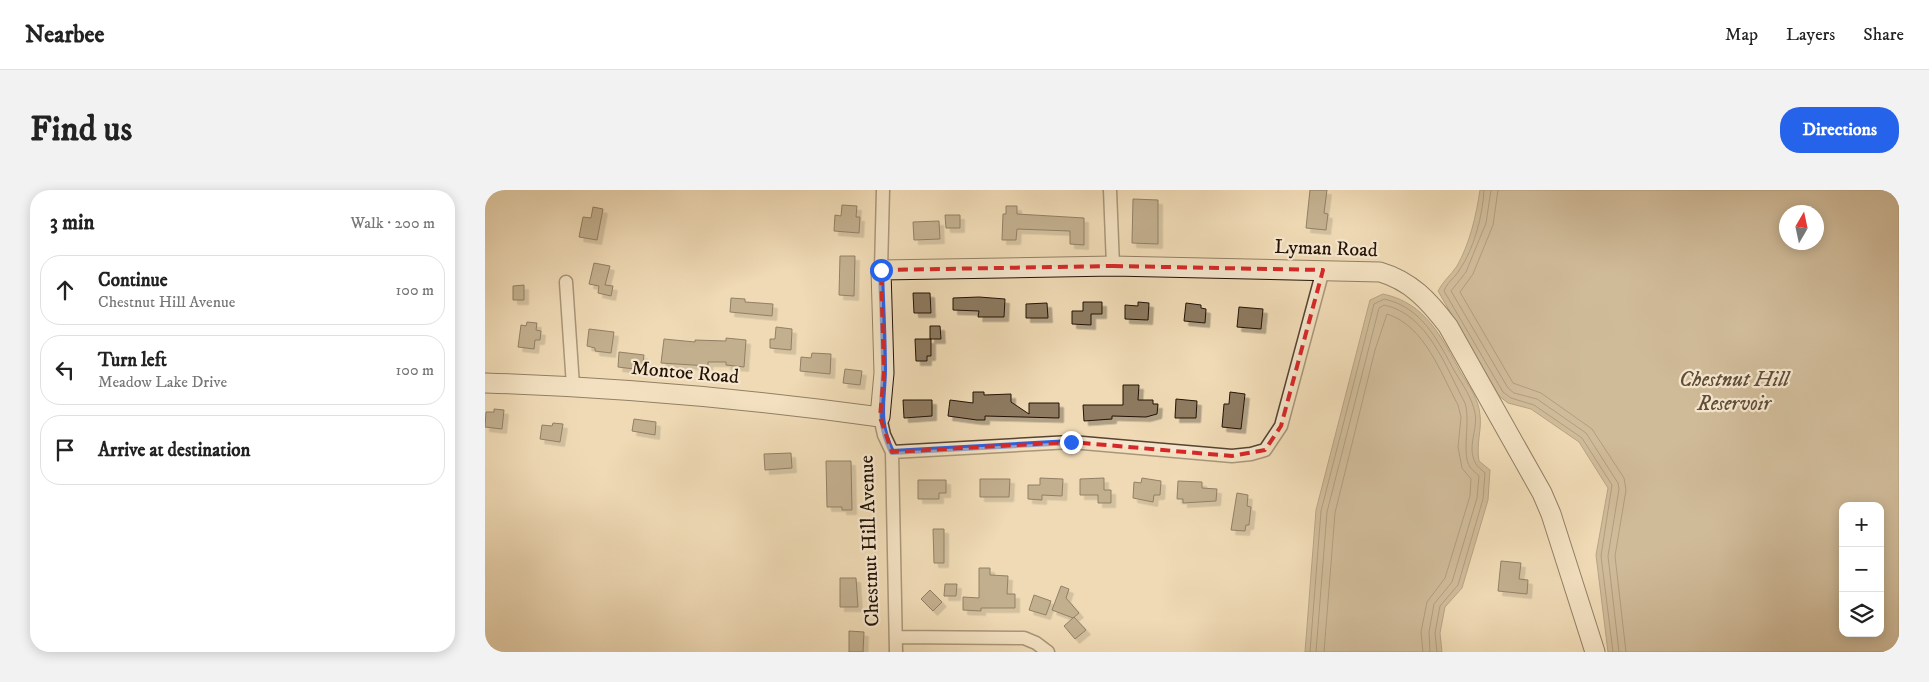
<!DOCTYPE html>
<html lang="en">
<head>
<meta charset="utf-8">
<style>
  :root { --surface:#fff; --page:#f2f2f2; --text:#222; --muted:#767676; --line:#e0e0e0; --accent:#2563eb }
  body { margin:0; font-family:"IM FELL DW Pica",serif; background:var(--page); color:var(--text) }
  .controls { position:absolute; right:15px; bottom:15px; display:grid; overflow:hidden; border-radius:10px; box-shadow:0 2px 12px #0003 }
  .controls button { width:45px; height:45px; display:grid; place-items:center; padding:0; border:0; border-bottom:1px solid var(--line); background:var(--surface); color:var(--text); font:25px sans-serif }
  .compass { position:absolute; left:1294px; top:15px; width:45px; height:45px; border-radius:50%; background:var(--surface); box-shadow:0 2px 12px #0003; rotate:9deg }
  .stop { position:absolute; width:15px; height:15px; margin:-11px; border:4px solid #2563eb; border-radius:50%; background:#fff }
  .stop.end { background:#2563eb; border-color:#fff; box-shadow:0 1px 5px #0008 }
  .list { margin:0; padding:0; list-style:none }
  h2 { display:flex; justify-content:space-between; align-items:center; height:65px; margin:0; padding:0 20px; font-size:21px }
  h2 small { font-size:16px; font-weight:400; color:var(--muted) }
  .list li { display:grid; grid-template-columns:32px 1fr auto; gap:15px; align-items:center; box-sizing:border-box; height:70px; margin:0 10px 10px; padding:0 10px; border:1px solid var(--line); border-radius:20px }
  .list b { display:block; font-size:19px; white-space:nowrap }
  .list p { margin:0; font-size:16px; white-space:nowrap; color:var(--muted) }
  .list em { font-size:16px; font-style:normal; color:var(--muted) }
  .icon { flex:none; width:28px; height:28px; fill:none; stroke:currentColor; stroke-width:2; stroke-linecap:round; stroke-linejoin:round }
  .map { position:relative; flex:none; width:1414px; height:462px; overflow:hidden; border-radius:20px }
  header { display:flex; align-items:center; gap:30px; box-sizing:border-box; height:70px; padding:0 25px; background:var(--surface); border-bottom:1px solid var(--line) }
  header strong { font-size:24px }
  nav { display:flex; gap:28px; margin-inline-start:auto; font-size:18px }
  .intro { display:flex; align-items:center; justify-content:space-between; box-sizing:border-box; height:120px; padding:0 30px }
  h1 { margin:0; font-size:35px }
  .button { padding:12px 22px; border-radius:20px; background:var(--accent); color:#fff; font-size:18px; font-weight:700 }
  main { display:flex; gap:30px; padding:0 30px }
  aside { flex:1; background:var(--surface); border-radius:20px; box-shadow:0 2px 12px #0003 }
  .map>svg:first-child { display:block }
  .water { fill:#aa9679; stroke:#74614b; fill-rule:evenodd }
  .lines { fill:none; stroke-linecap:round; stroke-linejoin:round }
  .shore { stroke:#66543f; stroke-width:1 }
  .building { fill:#8d7a61; stroke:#231105; filter:url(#shadow) }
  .street-casing { stroke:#564331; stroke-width:15 }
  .secondary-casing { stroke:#231105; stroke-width:21 }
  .street { stroke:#f5e7cf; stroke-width:12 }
  .secondary { stroke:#f5e7cf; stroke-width:19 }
  .route { stroke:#2563eb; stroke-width:6 }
  .marked { fill:none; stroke:#d62828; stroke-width:4; stroke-dasharray:10 6; stroke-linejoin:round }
  .labels { text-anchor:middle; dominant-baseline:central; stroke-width:4.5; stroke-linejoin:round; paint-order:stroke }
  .street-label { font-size:20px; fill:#231105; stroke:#f5e7cf }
  .water-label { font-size:21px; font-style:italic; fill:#604d39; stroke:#f5e7cf }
</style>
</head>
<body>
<header>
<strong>Nearbee</strong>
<nav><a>Map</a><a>Layers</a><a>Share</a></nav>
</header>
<div class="intro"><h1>Find us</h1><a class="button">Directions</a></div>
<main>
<aside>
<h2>3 min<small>Walk · 200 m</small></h2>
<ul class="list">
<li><svg class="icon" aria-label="ahead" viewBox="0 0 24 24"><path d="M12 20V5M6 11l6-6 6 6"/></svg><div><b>Continue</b><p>Chestnut Hill Avenue</p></div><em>100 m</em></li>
<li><svg class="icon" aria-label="left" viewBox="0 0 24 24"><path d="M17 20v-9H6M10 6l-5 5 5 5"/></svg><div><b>Turn left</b><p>Meadow Lake Drive</p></div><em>100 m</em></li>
<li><svg class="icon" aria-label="arrive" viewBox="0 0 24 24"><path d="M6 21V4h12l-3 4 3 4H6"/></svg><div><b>Arrive at destination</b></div></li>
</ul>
</aside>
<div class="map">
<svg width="1414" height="462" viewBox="0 0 1414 462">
  <defs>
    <filter id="shadow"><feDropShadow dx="4.5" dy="4.5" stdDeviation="0" flood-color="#0004"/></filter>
  </defs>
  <rect width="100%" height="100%" fill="#efdab5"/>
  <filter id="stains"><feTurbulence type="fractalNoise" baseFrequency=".004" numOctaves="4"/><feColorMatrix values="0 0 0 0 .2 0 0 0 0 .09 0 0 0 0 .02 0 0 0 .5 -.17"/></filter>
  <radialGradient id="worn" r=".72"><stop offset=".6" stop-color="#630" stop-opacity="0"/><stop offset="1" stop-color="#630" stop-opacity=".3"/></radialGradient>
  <!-- water -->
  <path class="water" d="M995,0H1414V462H1123L1111,365L1123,298L1094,252L1046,219L1023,213L1014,206L953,101C958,91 966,85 972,76C985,53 991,26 995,0ZM1302,22H1332V52H1302ZM1358,316H1395V443H1358Z
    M898,104C941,113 957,148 976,183C984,196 994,210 995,225C997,240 991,252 994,271L1005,280L1003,310L977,398L960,417L955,443L957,462H820L831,320L885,110Z"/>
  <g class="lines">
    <!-- shore -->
    <path class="shore" d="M999,0C998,24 989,59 975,79C970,88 962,92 959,101L1018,202L1026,208L1049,215L1097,248L1127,295L1116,366L1128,462
      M1006,0L1001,33L981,82L966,101L1023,198L1029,203L1052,209L1101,243L1133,293L1134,299L1123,366L1134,462
      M1013,0L1008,35L988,84L975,102L1028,193L1056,203L1107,239L1139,288L1141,300L1130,366L1141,462
      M825,462L836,321L889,114L899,109C937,117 953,151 970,182C978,195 987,208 990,223C993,239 982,257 990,272C992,277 997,280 1000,283L998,309L973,395L955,416L950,443L952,462
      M831,462L842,322L894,118L899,115C943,124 961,178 980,213C986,232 976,264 985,277C987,280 991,283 994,286L992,308L967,392L949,414L944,442L945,462
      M839,462L850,323L890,160L902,124C940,136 956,184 973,215L976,227L973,257L977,278L986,289L985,306L960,388L942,412L936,442L938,462"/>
  </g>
  <!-- building -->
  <path class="building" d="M825,0H842L839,23L843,24L841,40L821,38Z
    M648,9L673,10V54L647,53Z
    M357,15L372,16L371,27H375L374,43L349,41L350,25L356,26Z
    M521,16H532V24L599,28V55L585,54V41L532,39L531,50H517L518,24H521Z
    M108,17L118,19L112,50L94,47L98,27L106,28Z
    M460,25H475V38H461Z
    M454,31L455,49L429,50L428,32Z
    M355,66H370L369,106L354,105Z
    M109,73L125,76L120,95L128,96L126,106L113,103L114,96L104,94Z
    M39,95V110H28V96Z
    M428,103H445L446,123H429Z
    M494,107L520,109L519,127H493L494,121L468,120V108Z
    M246,108L260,109V112L288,114L287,126L245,122Z
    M598,112H617V124H606V135L587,134V121H598Z
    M653,112L664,113L663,130L640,129V115L653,116Z
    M562,113L563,128H541V114Z
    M701,113L716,115V118L721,119L720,133L699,131Z
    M754,117L778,119L776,139L752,137Z
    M42,132L52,133L51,140L56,141L55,150H50L49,159L33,157L36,135L41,136Z
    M445,136H455L456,149H445Z
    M291,137L307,139L306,160L285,158V149H290Z
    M104,139L129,142L126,163L110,161V158L102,156Z
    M241,148L261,150L259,177L241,175V172H223V176L176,173L179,149L210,152V150L241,151Z
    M430,149H446V166H442V171H431Z
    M134,162L159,165L157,180L133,177Z
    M327,163L346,164L345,184L315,181L316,167L326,168Z
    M360,179L377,181L375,195L358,193Z
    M638,195H654L653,210H668V214H673L672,224L661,227L627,226V229L599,231L598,215H638Z
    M488,202H499V205L526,204V212L544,224V213H574V228L500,226V230H492L463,226L465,210L488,213Z
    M745,202L760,204L756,239L737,237L739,214H744Z
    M691,209L712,211L711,228H690Z
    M418,210H447V226L419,228Z
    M9,219L19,220L17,239L0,237L1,222H9Z
    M149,229L171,232L170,245L147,241Z
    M68,233L78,234L75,252L55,249L57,235L67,236Z
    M306,263L307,278L280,280L279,264Z
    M341,271H366L367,320H357V317H342Z
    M555,288L578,289L577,306L557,305V310L543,309V295H555Z
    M619,288V300H626V313H613V305H595V289Z
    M657,288L676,291L675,305H669L668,312L648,308L649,292L656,293Z
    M495,289H525L524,307H495Z
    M433,290H461V303H454V309H433Z
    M693,291L717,292V298L732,299L731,311L698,313V309H692Z
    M752,303L763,305L762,316L766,317L764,335H761L760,341L746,340Z
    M448,339H459V373H449Z
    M1016,371L1036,373L1034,389L1043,390L1042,404L1013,401Z
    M494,378H505V385L523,386L522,404H530V418H496V421L478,420V407L494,408Z
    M355,388H371L373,417H355Z
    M460,394H472L471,406H459Z
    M576,396L584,399L581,408L594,423L588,428L567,420Z
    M445,400L457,412L448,421L436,409Z
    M549,405L566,411L561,425L544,420Z
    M589,427L601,440L590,449L579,436Z
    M364,441L379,442L378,462H364Z"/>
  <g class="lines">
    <defs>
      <path id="street" d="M625,0L628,76
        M396,80L398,0
        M81,92L88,196
        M395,227L399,245L407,262L411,462
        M407,262L586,252L747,266L766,264L780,260L796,236L838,80
        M411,447L539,448L551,453L563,462"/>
      <path id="secondary" d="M0,193C132,197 264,209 395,227L399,183L396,80L628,76L895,82C926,91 944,111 963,136L1057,303L1066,324L1110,462"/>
    </defs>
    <!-- street casing -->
    <use href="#street" class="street-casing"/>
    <!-- secondary casing -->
    <use href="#secondary" class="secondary-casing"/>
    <!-- street -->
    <use href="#street" class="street"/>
    <!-- secondary -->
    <use href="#secondary" class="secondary"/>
  </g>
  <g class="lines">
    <!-- route -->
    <path class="route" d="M396,80C397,114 399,148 399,182C398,214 392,231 407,262L586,252"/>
  </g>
  <!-- marked area -->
  <path d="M0 0H1414V462H0ZM628,76L838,80L796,236L780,260L747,266L586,252L407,262L395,227L399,183L396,80Z" fill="#efdab5" fill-opacity=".55" fill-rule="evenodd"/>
  <path class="marked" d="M628,76L838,80L796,236L780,260L747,266L586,252L407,262L395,227L399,183L396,80Z"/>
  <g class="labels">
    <!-- street labels -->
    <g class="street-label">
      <text transform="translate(841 59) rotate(2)">Lyman Road</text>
      <text transform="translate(200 183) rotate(5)">Montoe Road</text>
      <text transform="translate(385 351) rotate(-92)">Chestnut Hill Avenue</text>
    </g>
    <!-- water labels -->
    <g class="water-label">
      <text x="1249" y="190">Chestnut Hill<tspan x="1249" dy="24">Reservoir</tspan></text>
    </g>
  </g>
  <rect width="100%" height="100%" filter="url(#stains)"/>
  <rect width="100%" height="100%" fill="url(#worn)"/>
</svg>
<div class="controls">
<button>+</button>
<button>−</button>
<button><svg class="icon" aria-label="layers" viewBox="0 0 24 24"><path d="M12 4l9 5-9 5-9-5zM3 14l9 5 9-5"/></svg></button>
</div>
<svg class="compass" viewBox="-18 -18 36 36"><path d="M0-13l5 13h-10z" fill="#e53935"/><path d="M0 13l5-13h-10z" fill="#767676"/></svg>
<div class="stop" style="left:396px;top:80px"></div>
<div class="stop end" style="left:586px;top:252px"></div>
</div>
</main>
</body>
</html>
